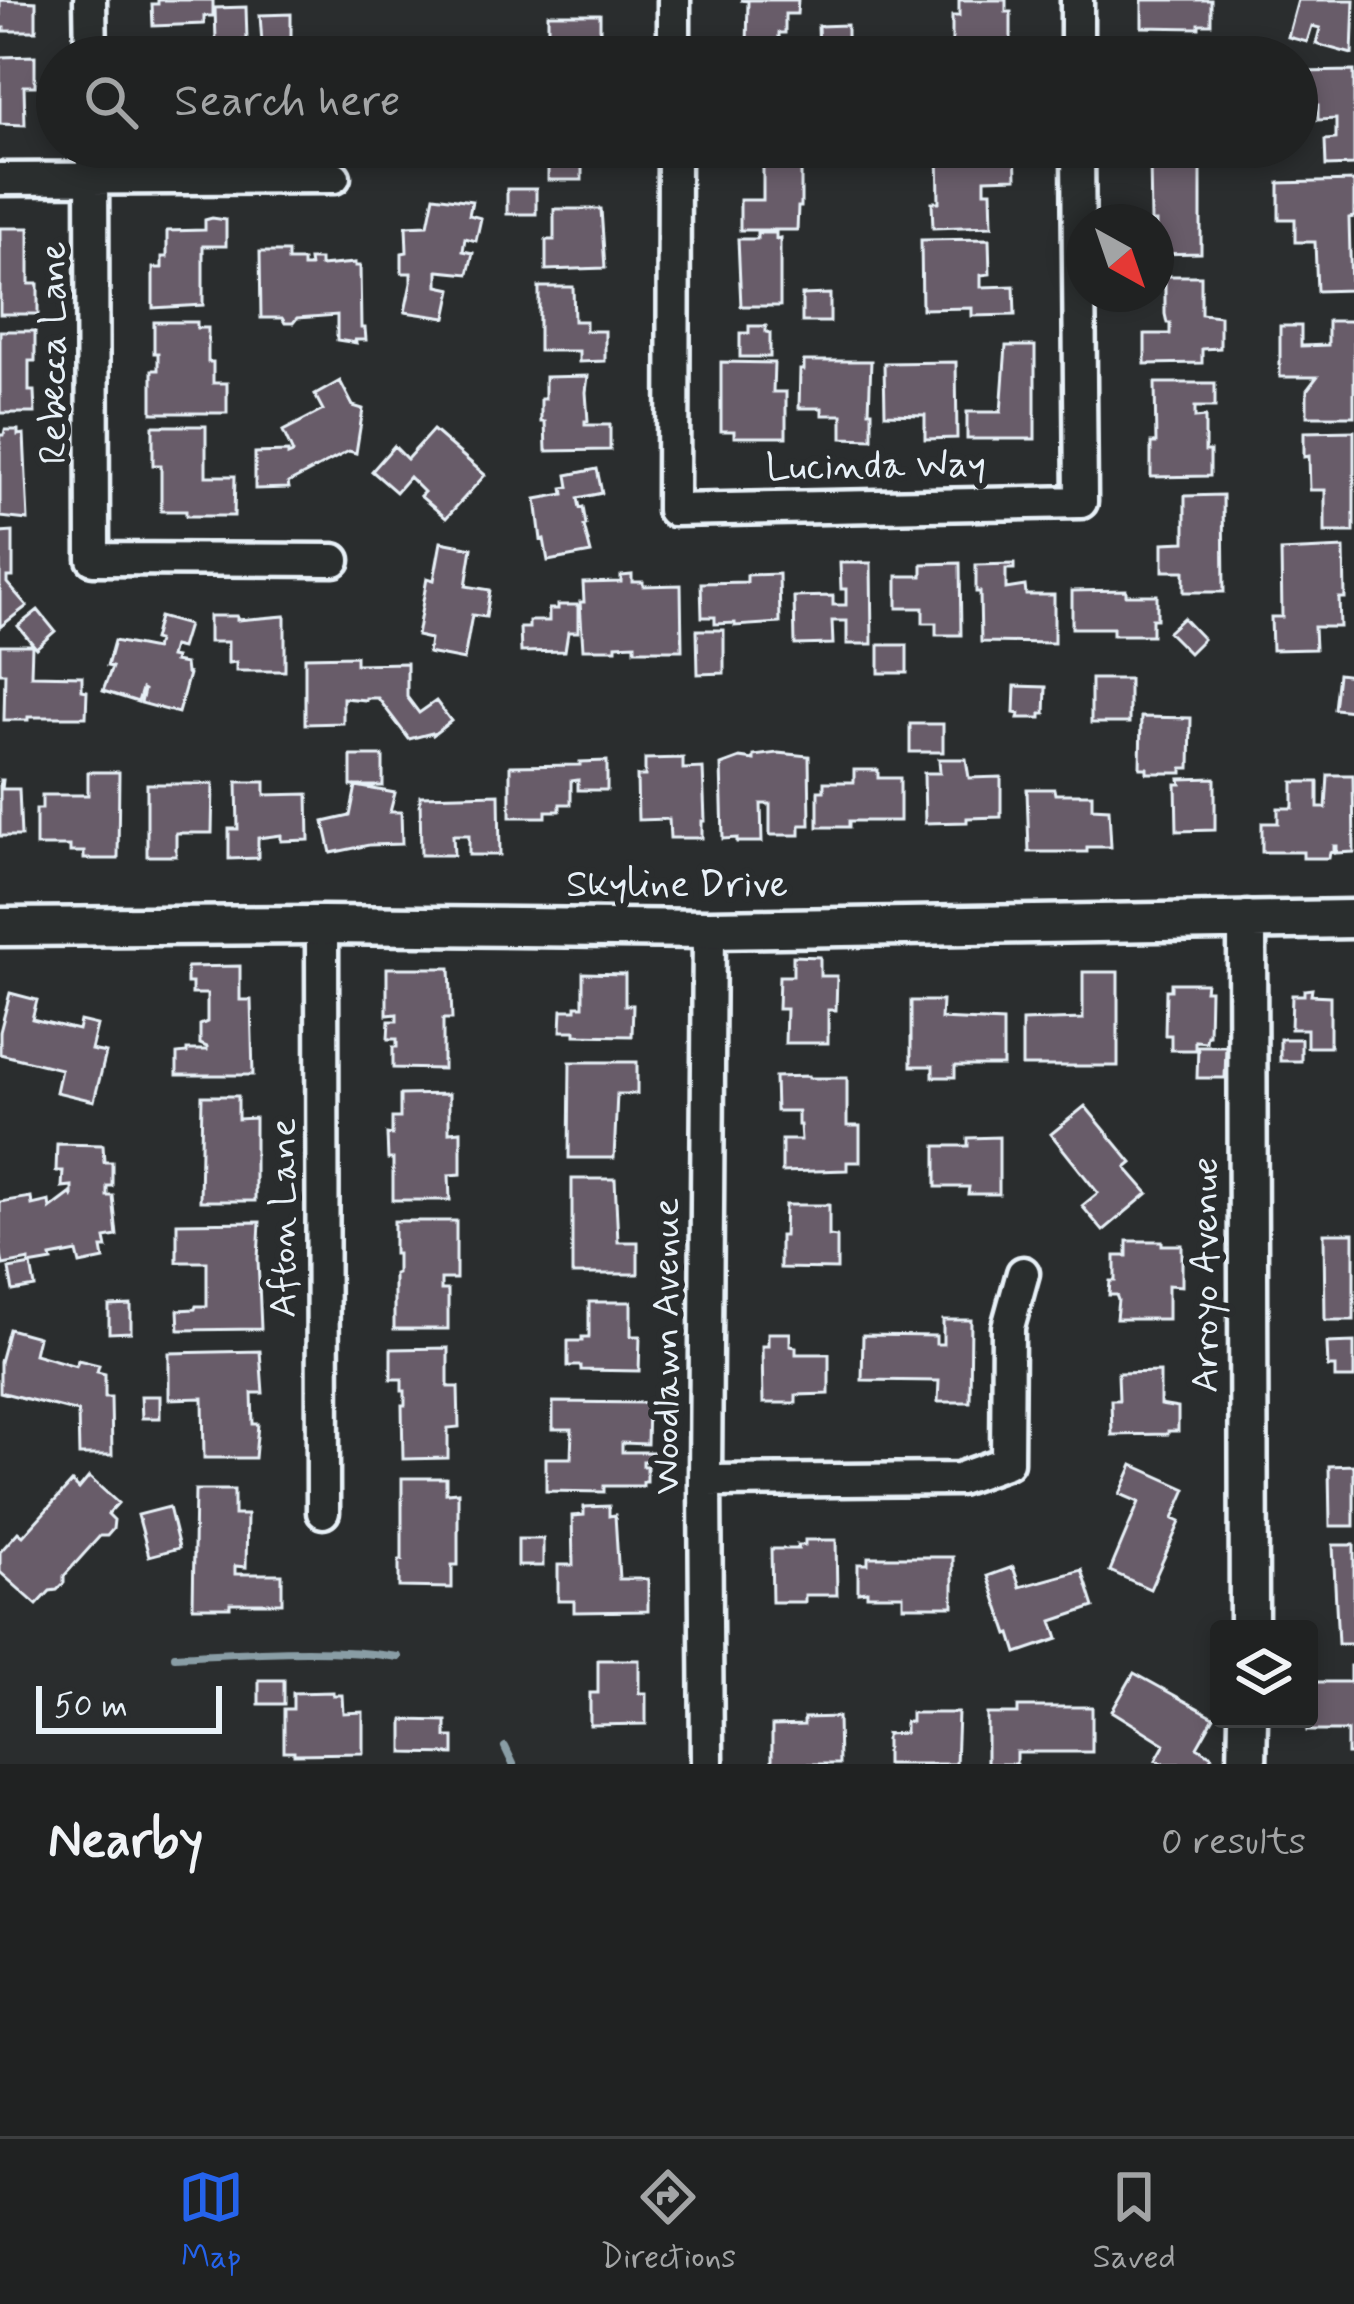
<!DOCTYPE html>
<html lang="en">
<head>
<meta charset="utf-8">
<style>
  :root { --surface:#202222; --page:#2d2f2f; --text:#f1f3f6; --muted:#a2a4a5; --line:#3d3f40; --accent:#2563eb }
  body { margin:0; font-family:Mynerve,sans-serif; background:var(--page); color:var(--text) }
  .controls { position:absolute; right:36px; bottom:36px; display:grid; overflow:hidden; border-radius:12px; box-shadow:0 6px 18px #0003 }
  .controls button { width:108px; height:108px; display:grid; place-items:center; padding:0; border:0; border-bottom:3px solid var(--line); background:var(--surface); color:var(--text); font:60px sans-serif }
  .compass { position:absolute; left:1066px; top:204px; width:108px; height:108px; border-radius:50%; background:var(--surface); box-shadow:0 6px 18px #0003; rotate:140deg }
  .scale { position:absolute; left:36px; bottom:30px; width:186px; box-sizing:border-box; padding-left:12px; border:6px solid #e8f1f8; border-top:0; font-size:33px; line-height:42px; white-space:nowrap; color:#e8f1f8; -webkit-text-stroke:9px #2a2d2e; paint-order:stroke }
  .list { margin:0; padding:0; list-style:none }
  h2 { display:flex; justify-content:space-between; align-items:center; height:156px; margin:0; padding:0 48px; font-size:51px }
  h2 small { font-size:39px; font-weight:400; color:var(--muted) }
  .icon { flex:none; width:66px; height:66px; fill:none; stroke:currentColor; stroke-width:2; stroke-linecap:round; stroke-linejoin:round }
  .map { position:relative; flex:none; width:1354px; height:1764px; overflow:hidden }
  .search { position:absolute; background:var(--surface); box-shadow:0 6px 18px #0003; left:36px; right:36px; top:36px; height:132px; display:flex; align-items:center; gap:30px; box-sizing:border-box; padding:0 42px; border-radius:66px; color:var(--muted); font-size:45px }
  .sheet { height:372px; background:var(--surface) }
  nav { display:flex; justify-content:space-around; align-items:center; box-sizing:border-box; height:168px; border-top:3px solid var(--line); background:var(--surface); font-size:33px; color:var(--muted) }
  nav a { display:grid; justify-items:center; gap:6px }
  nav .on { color:var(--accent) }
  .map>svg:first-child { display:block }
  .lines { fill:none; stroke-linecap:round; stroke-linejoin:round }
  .stream { stroke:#899da5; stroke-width:8 }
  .building { fill:#685b69; stroke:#e8f1f8; stroke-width:3 }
  .minor-casing { stroke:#e8f1f8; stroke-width:39 }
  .tertiary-casing { stroke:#e8f1f8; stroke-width:45 }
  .minor { stroke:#2a2d2e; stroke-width:30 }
  .tertiary { stroke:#2a2d2e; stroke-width:36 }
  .labels { text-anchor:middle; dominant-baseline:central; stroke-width:12; stroke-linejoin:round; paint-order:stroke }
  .street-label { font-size:39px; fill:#e8f1f8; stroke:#2a2d2e }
</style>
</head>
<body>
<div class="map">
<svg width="1354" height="1764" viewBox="0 0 1354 1764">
  <rect width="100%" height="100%" fill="#2a2d2e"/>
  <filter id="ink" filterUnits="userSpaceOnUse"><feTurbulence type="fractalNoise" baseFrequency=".00833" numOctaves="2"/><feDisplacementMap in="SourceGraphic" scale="24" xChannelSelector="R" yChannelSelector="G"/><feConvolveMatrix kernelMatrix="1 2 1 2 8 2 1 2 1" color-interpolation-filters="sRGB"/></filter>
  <g filter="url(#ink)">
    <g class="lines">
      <!-- stream -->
      <path class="stream" d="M175,1656C249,1653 324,1646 398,1657
        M505,1747L513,1764"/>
    </g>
    <!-- building -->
    <path class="building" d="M0,0L36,2V31H4V28H0Z
      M158,0H213V16H204V24L153,26L152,4H158Z
      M798,0L797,14H785V33H779V48L747,47L748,1L740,0Z
      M959,0H1006V12H1011V42L952,44V16H959Z
      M1142,0H1211V24H1199V28L1142,27Z
      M1298,0H1354L1352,54L1316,44L1320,28L1312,26L1307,42L1288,37Z
      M246,7L247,40L216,41L215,8Z
      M291,14V44L353,42V57H263L260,15Z
      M548,14H600V35H607L606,57H540V35H548Z
      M847,25V50L819,51L818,26Z
      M1184,44L1202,46L1201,57H1163V46Z
      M35,56V86H24L25,125L0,124V57Z
      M1354,71V165L1326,166L1325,140L1336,139V119L1318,120V105L1300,106V72Z
      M548,147H582V180H548Z
      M763,147H801V207H798L797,230H740V200H763Z
      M1015,147L1016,178L985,179V191H991L992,226L933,228L932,202H939L938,148Z
      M1150,157H1201V253L1156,254V222H1151Z
      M1354,181V217L1349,218L1351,290L1317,291L1315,242H1295V219H1279V183Z
      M507,189H536V214H507Z
      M434,196L472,201L469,215L481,218L476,241L465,238L463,251L473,253L468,274L438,271V286L452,289L446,318L405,312L411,283V273H402V253L407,252L406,226L428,225Z
      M554,209H601L605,268L546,270V240H554Z
      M212,218L226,220V246H203V305L153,308V268H162V257H167V231L205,230V220Z
      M0,228H29V284H38V314H0Z
      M757,233H776V239L780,238V306H741L738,239H757Z
      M989,239L990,274L981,275V287L1014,286L1015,315L972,316V308L922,309L921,240Z
      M260,252H288V261H303V267H310L309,260H320V266L355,263V266H360L361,328H365L366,340H355L356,343L337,340V315L297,318L293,323H285L282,318H261Z
      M1165,276H1201V314L1220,316V348L1202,349V363L1145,364V334H1170V323H1167L1165,314Z
      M539,287H573L574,321H586V331H605V361L579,362V351H539Z
      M830,294V322H802V295Z
      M1328,321H1354V416H1307V390L1317,377H1280V326H1301V346L1328,345Z
      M154,322H197V328H208V362H213V383H227V413H152V370H158V353H154Z
      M749,326H766V332L770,333V357H740V333H749Z
      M0,331H35V361H29V391H34L35,413H0Z
      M1006,346H1035V439H967V412H1001Z
      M804,361H871L869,411H872V439L842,438V415H822V408H799L800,370H804Z
      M721,362L774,363L773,392H786V437H734V431H721Z
      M956,362L957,438L925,439V415L885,414L884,363Z
      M588,376L586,392L588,421H585V425H610V450L546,451L545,422H541V399H545V377Z
      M340,381L353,406L363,409L356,453L349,451L288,483L289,488L255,489V453L288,452V455L293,453L283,431L323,410L315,395Z
      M1155,383H1215V407H1195V418L1205,417V451H1210V476L1151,477V443H1156Z
      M153,426H206V476H235L234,516H186V511H161V465H153Z
      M5,430H18V435L24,434L28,520L0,517V435H4Z
      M433,430L485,475L446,518L420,496L424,492L409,477L396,492L372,471L394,446L407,459Z
      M1354,431V532H1325V490H1310L1309,456L1304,457V432Z
      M597,469L602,493L578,498L580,508L583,507L586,525L584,526L591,553L548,561L544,539L541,540L536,499L564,494L563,488L569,487L567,475Z
      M1223,495L1224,592H1184V571H1163V543L1185,542V496Z
      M13,532V577H7V583L27,606L0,627V533Z
      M441,542L472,548L466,586L490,590L486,617L472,615L464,660L428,653L430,639L417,636L427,578L434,580Z
      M1344,548L1345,598H1339L1340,627H1314L1315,649L1272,650L1271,617H1282L1281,551Z
      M840,563H871L872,644H847V621H832L833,644L795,645L794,597L833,596V605H846V589H841Z
      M960,563L961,635H936V623H923V608H897V576H922V564Z
      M1014,564V569H1006V589L1025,586L1026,595H1054V643L981,642L980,592H976V565Z
      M779,574L780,623L735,626V623L715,624V617H702L701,583L747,582V575Z
      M632,575V582H643V586L681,585L682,650H635V644L616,645V649H583L580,602H584L583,583L621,582V576Z
      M1126,590V595H1157V619H1152V635H1113V628H1072V591Z
      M558,605H578V632H568L565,651L521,652L520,628H529V621H549V609H558Z
      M38,610L55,631L36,648L18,626Z
      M209,616H237V620L285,616V671H236V662L228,663V642H209Z
      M159,617L188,625L181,648L173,646L170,657L175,658L174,662L185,664L186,673L189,674L178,713L141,703L144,690L142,689L138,702L103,691L112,667L107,666L114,641L155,649L157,641L153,640Z
      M1183,618L1203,639L1189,653L1168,632Z
      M697,630H724V673L698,674Z
      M0,645H32L31,675L82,676V690L87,691L86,717H28V720H4L5,673H0Z
      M879,645H907V673H879Z
      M356,656V664L407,663V697L419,713L436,701L451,721L433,735L432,733L409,739L378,698H366V700L343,698V723L305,724V657Z
      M1338,674L1354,676V711L1334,709Z
      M1091,679H1129V723H1091Z
      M1015,686L1046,687L1045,714H1041V718H1018L1019,714L1014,713Z
      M1141,717L1191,718L1190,768H1182V773H1147V768H1140Z
      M910,724H943V752H910Z
      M778,753L809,756L810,825H800V835H770V804H761L762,842H737V838L723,839L721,765L740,758L754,760V756Z
      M351,756H383V786H351Z
      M683,758V769L703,768L705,821H702V838H670L669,819L638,820L637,776H645V759Z
      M939,759H966L969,778L1001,777V817L967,818V822L925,823L924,773H940Z
      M607,761V790H578V780L571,781V804H560V811H546V817H510V766L580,765V762Z
      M854,770H878V778H900V821H849V827H818V791H824V782H854Z
      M88,772H119L118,859H84V852H70V846H36V809H42V795H88Z
      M1328,775H1353L1354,852L1337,853V846H1334V853L1330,852L1329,858H1303V852H1262V823H1278V808H1293V782H1318V808H1326Z
      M1215,778V830L1177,831L1176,784H1181L1180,779Z
      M0,780H3L2,789H19L21,836H0Z
      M237,782H265V795L308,794L309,840L281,841V835L258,838V858L229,859V829H238Z
      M147,784H213L212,833H176V856H147Z
      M356,786L395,793L390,812H401L402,844L369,845L331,853L324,822L350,816Z
      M1027,789H1054L1055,794H1092V808L1109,809L1111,847H1087V852H1029Z
      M499,794L500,855H469V835H453L454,855H421L420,796Z
      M793,956L820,957V976H837L836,1010H828V1043H785L786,1009H778L779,976H793Z
      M240,966V1000H251L253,1075H177V1054L187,1053V1050H207V1047L200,1044V1025L207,1022V994H192V983H187V967Z
      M387,968H450L452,1019H443V1069L393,1068V1047H397V1039H388L389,1021H397V1014L387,1015Z
      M1083,972H1118V1066H1022V1021L1083,1019Z
      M583,973L625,974V1005H633L632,1036L575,1035V1031H561L562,1010H576V1006H583Z
      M1171,983H1206L1205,990H1210L1209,1035H1207L1206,1042L1195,1041V1050H1171V1035H1165L1166,990H1171Z
      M1312,989L1311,995L1330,996V1047H1307V1029H1291L1292,995H1304V990Z
      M10,993L37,1000L32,1019L78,1030L80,1021L97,1025L91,1050L106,1053L94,1101L56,1092L61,1069L0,1054V1032Z
      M911,1001H942L941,1019L1003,1022V1066H955V1077H933V1066H911Z
      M1280,1039H1301V1061H1280Z
      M1198,1046H1226L1225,1078H1197Z
      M570,1062H637V1094H617L614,1158H569Z
      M809,1076V1078H847V1126H860V1162H847V1170L782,1172V1140H801L800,1125H798V1112L800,1111H776L775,1077Z
      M449,1094V1132L461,1131V1174L449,1175L450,1200H393V1159H388L387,1134L392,1135V1118H400V1095Z
      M202,1096H238V1119L255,1118V1201H200Z
      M1085,1106L1132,1163L1126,1168L1148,1193L1103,1231L1082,1206L1098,1193L1051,1134Z
      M999,1137V1194H968L969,1187H936V1146H968V1138Z
      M57,1144L103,1145L104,1162H112V1186H107V1196H113L117,1236L105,1238L107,1248H102L104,1259L80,1264L77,1252L51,1257L52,1261L29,1265V1260L3,1265L0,1247V1202L31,1197L32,1205L49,1201L50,1209L70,1194L72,1196V1186L62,1187L63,1171H56Z
      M572,1179H615L618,1242H638V1274H572Z
      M785,1205H829V1236L837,1237V1269L780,1268V1236H784Z
      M394,1221H456V1279H441V1290H448V1329H394V1274L397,1273V1254H394Z
      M260,1222L258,1259L261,1329L179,1330L178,1310L195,1309L196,1306H207V1262H177V1223Z
      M1324,1233H1354V1320H1325Z
      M1127,1241H1162V1245H1182V1286L1168,1285V1319H1116L1118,1300L1116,1295H1109L1110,1281H1115V1256H1127Z
      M31,1265L35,1287L13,1291L9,1269Z
      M589,1302H631V1336H640L639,1371L581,1370V1366H568V1341H582V1337H589Z
      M131,1305V1332L109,1333V1306Z
      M943,1320H971L970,1402H938L939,1381L862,1380L863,1335L936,1336V1344H943Z
      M9,1329L38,1337L34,1354L76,1366L78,1360L99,1365L97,1372L105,1374V1397H111L112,1455H79L78,1412L0,1392V1362Z
      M768,1333H790V1346L796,1347V1354H829V1394L796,1395V1403H763L762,1346H768Z
      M1354,1342V1378H1335V1367H1328L1327,1343Z
      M448,1348V1387H458L459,1427L448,1428V1458L403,1459L402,1405H405V1391H402V1379H391V1349Z
      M260,1351L263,1393H252L253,1424H258L255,1458H204L203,1398L169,1399V1353Z
      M1160,1372V1405L1178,1408V1431H1168V1434L1112,1435L1111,1400H1119L1118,1373Z
      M141,1396H160V1418H142Z
      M553,1402L648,1403L647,1444L622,1443V1452H654L653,1461H643V1466H647V1482H643V1486H604V1492L546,1491V1458H571L572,1429H553Z
      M1133,1465L1186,1489L1173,1519L1180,1522L1150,1589L1110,1571L1139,1502L1120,1494Z
      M1354,1465V1526H1330L1329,1466Z
      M89,1477L118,1503L108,1514L114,1520L113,1529L107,1536H100L64,1576V1583L57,1590L50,1591L37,1605L0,1572V1552L18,1532L23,1536L72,1482L79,1489Z
      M402,1478H446V1493L458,1492V1565H452V1588L399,1587V1560H402Z
      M195,1490H234V1515H247L246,1567L235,1566V1574H282V1603H230V1607H193Z
      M609,1506V1516L615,1515L619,1579H648V1611L574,1612V1601H558V1565H573L572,1516L584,1515V1507Z
      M169,1507L179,1548L149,1556L138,1515Z
      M518,1539H543V1566H518Z
      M805,1540H836L837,1595H805V1602H772L771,1549H798L797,1545H805Z
      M1333,1545H1354V1644H1338Z
      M868,1557H953V1606H903V1595H867V1591L858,1592V1564H868Z
      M1013,1567L1020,1587L1082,1570L1094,1607L1052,1621L1058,1639L1017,1653L1011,1634L1008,1635L988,1576Z
      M598,1660H639V1693H646V1724L590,1725V1693H598Z
      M1350,1666H1354V1754H1347V1731H1307L1309,1682H1350Z
      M1134,1673L1214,1717L1197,1747L1212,1756L1207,1764H1164L1156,1760L1165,1744L1112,1711Z
      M259,1680H284V1704H259Z
      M333,1692V1695H342L343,1713L363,1712V1753L294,1754V1751H284V1709H293V1693Z
      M1018,1707H1092V1752H1016V1764H987V1714H1018Z
      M911,1713H958L956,1764H886V1734L905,1733V1722H911Z
      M838,1717L839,1764H772V1726L804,1725V1718Z
      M403,1720L446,1721V1737H454V1754L403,1753Z"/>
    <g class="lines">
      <defs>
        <path id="minor" d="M90,0L91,57
          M1077,0V57
          M674,57V0
          M92,147L93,559L334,560
          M674,147L673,510L1081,502L1078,147
          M0,179L334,177
          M322,925L323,1512
          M705,1481L959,1479L1007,1462L1008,1327L1023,1273
          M707,1764L705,1481L709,929"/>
        <path id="tertiary" d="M1247,920L1249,1629
          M0,927L322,925L709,929L1354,919
          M1247,1764L1248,1719"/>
      </defs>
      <!-- minor casing -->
      <use href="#minor" class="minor-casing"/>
      <!-- tertiary casing -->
      <use href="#tertiary" class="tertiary-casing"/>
      <!-- minor -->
      <use href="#minor" class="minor"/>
      <!-- tertiary -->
      <use href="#tertiary" class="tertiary"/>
    </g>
  </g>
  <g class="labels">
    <!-- street labels -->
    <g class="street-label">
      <text transform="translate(54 353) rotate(-90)">Rebecca Lane</text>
      <text transform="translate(876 467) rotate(-1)">Lucinda Way</text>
      <text x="677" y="885">Skyline Drive</text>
      <text transform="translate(284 1218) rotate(-90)">Afton Lane</text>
      <text transform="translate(1206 1275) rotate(-90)">Arroyo Avenue</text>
      <text transform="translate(667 1346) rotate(-90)">Woodlawn Avenue</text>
    </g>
  </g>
</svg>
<div class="controls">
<button><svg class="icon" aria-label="layers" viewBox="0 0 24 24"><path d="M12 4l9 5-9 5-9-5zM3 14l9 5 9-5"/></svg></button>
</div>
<svg class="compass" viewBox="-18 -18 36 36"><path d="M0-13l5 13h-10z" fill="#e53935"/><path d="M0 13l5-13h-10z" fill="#a2a4a5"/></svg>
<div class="scale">50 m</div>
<div class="search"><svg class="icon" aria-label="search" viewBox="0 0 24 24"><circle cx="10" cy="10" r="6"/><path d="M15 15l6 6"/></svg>Search here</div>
</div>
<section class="sheet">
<h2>Nearby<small>0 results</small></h2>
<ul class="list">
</ul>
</section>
<nav>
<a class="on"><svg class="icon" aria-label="map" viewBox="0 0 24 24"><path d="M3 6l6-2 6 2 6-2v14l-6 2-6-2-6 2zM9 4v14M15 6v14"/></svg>Map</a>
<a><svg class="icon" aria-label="directions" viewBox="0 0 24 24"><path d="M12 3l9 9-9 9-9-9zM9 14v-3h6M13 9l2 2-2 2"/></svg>Directions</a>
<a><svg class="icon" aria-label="saved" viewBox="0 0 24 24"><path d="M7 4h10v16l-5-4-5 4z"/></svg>Saved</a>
</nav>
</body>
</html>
